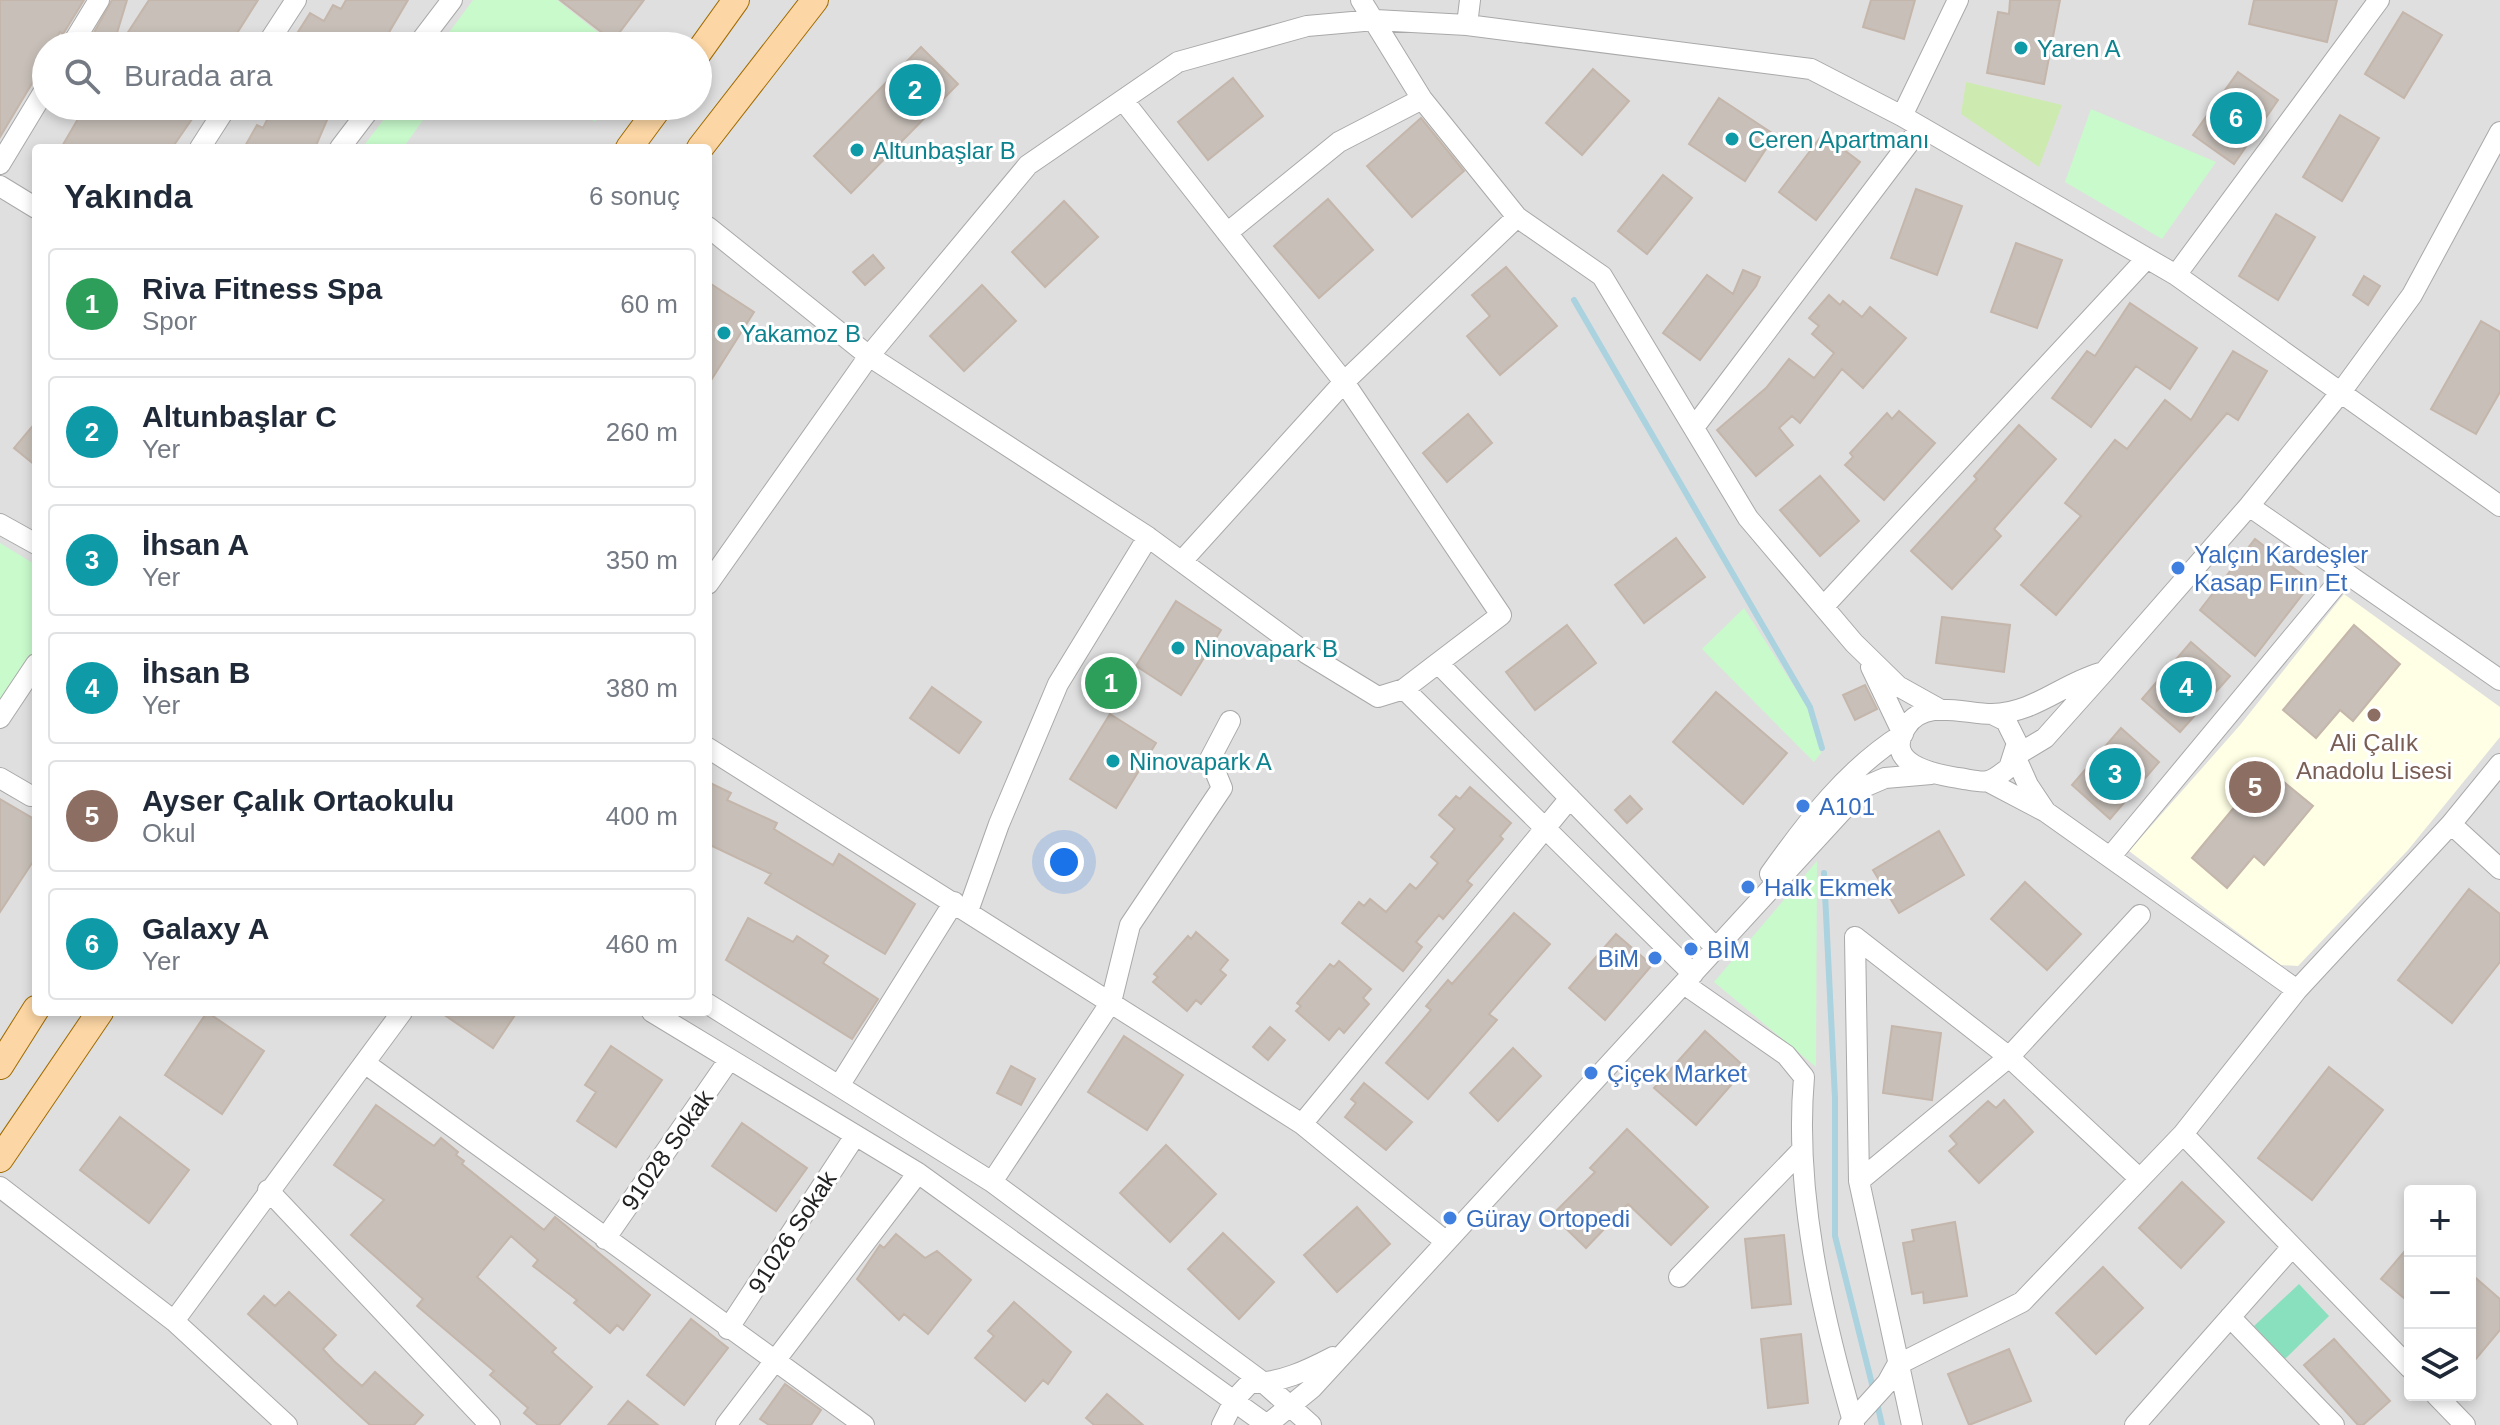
<!DOCTYPE html>
<html lang="tr">
<head>
<meta charset="utf-8">
<style>
  :root { --surface:#fff; --page:#f2f2f3; --text:#1f2937; --muted:#747a83; --line:#e0e1e3; --accent:#d40000 }
  body { margin:0; font-family:Arial,sans-serif; background:var(--page); color:var(--text) }
  .controls { position:absolute; right:24px; bottom:24px; display:grid; overflow:hidden; border-radius:8px; box-shadow:0 4px 12px #0003 }
  .controls button { width:72px; height:72px; display:grid; place-items:center; padding:0; border:0; border-bottom:2px solid var(--line); background:var(--surface); color:var(--text); font:40px sans-serif }
  .you { position:absolute; left:1064px; top:862px; width:28px; height:28px; margin:-20px; border:6px solid #fff; border-radius:50%; background:#1a73e8; box-shadow:0 0 0 12px #1a73e833 }
  .badge { display:grid; place-items:center; width:52px; height:52px; border-radius:50%; background:var(--accent); color:#fff; font-size:26px; font-weight:700 }
  .pin { position:absolute; translate:-50% -50%; border:4px solid #fff; box-shadow:0 2px 8px #0006 }
  .list { margin:0; padding:0; list-style:none }
  h2 { display:flex; justify-content:space-between; align-items:center; height:104px; margin:0; padding:0 32px; font-size:34px }
  h2 small { font-size:26px; font-weight:400; color:var(--muted) }
  .list li { display:grid; grid-template-columns:52px 1fr auto; gap:24px; align-items:center; box-sizing:border-box; height:112px; margin:0 16px 16px; padding:0 16px; border:2px solid var(--line); border-radius:8px }
  .list b { display:block; font-size:30px; white-space:nowrap }
  .list p { margin:0; font-size:26px; white-space:nowrap; color:var(--muted) }
  .list em { font-size:26px; font-style:normal; color:var(--muted) }
  .icon { flex:none; width:44px; height:44px; fill:none; stroke:currentColor; stroke-width:2; stroke-linecap:round; stroke-linejoin:round }
  .map { position:relative; flex:none; width:2500px; height:1425px; overflow:hidden }
  .search { position:absolute; background:var(--surface); box-shadow:0 4px 12px #0003; left:32px; top:32px; width:680px; height:88px; display:flex; align-items:center; gap:20px; box-sizing:border-box; padding:0 28px; border-radius:44px; color:var(--muted); font-size:30px }
  .panel { position:absolute; background:var(--surface); box-shadow:0 4px 12px #0003; left:32px; top:144px; width:680px; height:872px; border-radius:8px }
  .map>svg:first-child { display:block }
  .residential { fill:#e0dfdf; fill-rule:evenodd }
  .education { fill:#ffffe5 }
  .grass { fill:#cdebb0 }
  .park { fill:#c8facc }
  .pitch { fill:#88e0be }
  .lines { fill:none; stroke-linecap:round; stroke-linejoin:round }
  .stream { stroke:#aad3df; stroke-width:6 }
  .building { fill:#c7bfb8; stroke:#c4b6ab; stroke-width:2 }
  .minor-casing { stroke:#a9a9a9; stroke-width:22 }
  .major-casing { stroke:#a06b00; stroke-width:28 }
  .minor { stroke:#fff; stroke-width:20 }
  .major { stroke:#fcd6a4; stroke-width:26 }
  .culture-dot { fill:#0f9aa8; stroke:#fff; stroke-width:3 }
  .shop-dot { fill:#3f7fe0; stroke:#fff; stroke-width:3 }
  .education-dot { fill:#8d6e63; stroke:#fff; stroke-width:3 }
  .labels { text-anchor:middle; dominant-baseline:central; stroke-width:6; stroke-linejoin:round; paint-order:stroke }
  .culture-label { font-size:24px; fill:#0d838f; stroke:#fff; text-anchor:start }
  .shop-label { font-size:24px; fill:#366cbe; stroke:#fff; text-anchor:start }
  .education-label { font-size:24px; fill:#785e54; stroke:#fff }
  .street-label { font-size:24px; fill:#222; stroke:#fff }
</style>
</head>
<body>
<div class="map">
<svg width="2500" height="1425" viewBox="0 0 2500 1425">
  <rect width="100%" height="100%" fill="#f2efe9"/>
  <!-- residential -->
  <path class="residential" d="M0,0H2500V1425H0ZM46,46H698V106H46ZM36,148H708V1012H36ZM2410,1191H2470V1395H2410Z"/>
  <!-- education -->
  <path class="education" d="M2344,594L2500,707V737L2408,850L2298,966L2281,965L2129,851L2241,724Z"/>
  <!-- grass -->
  <path class="grass" d="M1966,82L2062,105L2039,167L1961,114Z"/>
  <!-- park -->
  <path class="park" d="M473,0H557L615,46H495L483,37L477,46H439Z
    M394,106H433L403,148H362Z
    M574,106H607L595,122Z
    M2091,109L2216,162L2162,239L2065,182Z
    M0,543L36,565V649L0,702Z
    M1744,608L1808,708L1821,753L1814,762L1702,649Z
    M1817,861L1816,1067L1714,982Z"/>
  <!-- pitch -->
  <path class="pitch" d="M2299,1284L2329,1316L2285,1359L2254,1326Z"/>
  <g class="lines">
    <!-- stream -->
    <path class="stream" d="M1574,300L1810,707L1822,748
      M1824,873L1835,1098V1236L1874,1392
      M1877,1403L1882,1425"/>
  </g>
  <!-- building -->
  <path class="building" d="M0,0H84L63,34L60,32L51,46H46V66L40,77L37,75L0,137Z
    M112,0H127L113,46H104L92,36Z
    M149,0H258L229,46H133L123,40Z
    M346,0H408L381,46H322L298,32L310,13L324,21L333,5L341,9Z
    M560,0H644L613,41Z
    M1871,0H1915L1904,39L1863,27Z
    M2010,0H2060L2044,84L1987,73L1998,12L2009,14Z
    M2254,0H2337L2327,42L2249,24Z
    M2403,12L2442,35L2404,98L2365,74Z
    M921,47L958,84L851,193L814,156Z
    M1593,69L1629,101L1582,155L1546,123Z
    M2238,72L2278,100L2234,164L2193,135Z
    M1233,78L1263,116L1208,160L1178,122Z
    M1719,98L1775,135L1745,181L1689,144Z
    M91,106H201L172,148H61L82,112L86,114Z
    M274,106H333L315,148H244L257,125L263,128Z
    M2340,115L2379,138L2342,201L2303,177Z
    M1421,118L1464,171L1412,217L1367,166Z
    M1823,134L1860,162L1816,220L1779,192Z
    M1663,175L1692,198L1647,254L1618,231Z
    M1916,189L1962,206L1937,275L1891,258Z
    M1328,199L1373,250L1319,298L1274,246Z
    M1064,201L1098,237L1045,287L1012,252Z
    M2276,214L2315,237L2278,300L2239,276Z
    M2016,243L2062,260L2037,328L1991,312Z
    M873,255L884,268L865,285L853,272Z
    M1506,267L1557,326L1500,375L1467,336L1490,316L1472,295Z
    M1743,270L1760,277L1756,286L1700,360L1663,333L1707,275L1733,294Z
    M2364,276L2380,286L2368,305L2353,295Z
    M708,282L754,312L708,385Z
    M982,285L1016,321L964,371L930,336Z
    M1829,295L1840,305L1843,301L1862,317L1870,307L1906,338L1863,388L1842,369L1800,423L1792,416L1779,428L1793,445L1756,476L1717,430L1766,388L1789,359L1814,378L1834,353L1812,334L1819,326L1809,318Z
    M2130,303L2197,348L2170,389L2136,366L2091,427L2052,398L2087,351L2095,356Z
    M2481,321L2500,332V392L2476,434L2431,409Z
    M2233,351L2267,371L2238,420L2227,413L2056,615L2021,585L2081,516L2065,503L2115,440L2127,449L2165,400L2191,420Z
    M1899,411L1935,443L1884,500L1845,465L1853,457L1850,453L1887,413L1892,419Z
    M1468,414L1492,443L1447,482L1423,453Z
    M36,422V466L14,448Z
    M2019,425L2056,459L1994,529L2001,536L1952,589L1911,551L1977,479L1974,476Z
    M1820,476L1859,521L1820,556L1780,510Z
    M1676,538L1705,577L1644,623L1615,585Z
    M2255,539L2312,582L2255,656L2200,610Z
    M1176,601L1221,630L1181,695L1136,666Z
    M1942,617L2010,625L2004,672L1936,663Z
    M1567,625L1596,663L1535,710L1506,672Z
    M2354,625L2400,664L2353,721L2340,710L2316,738L2283,710Z
    M2191,642L2230,676L2180,732L2142,699Z
    M1865,685L1877,709L1855,720L1843,695Z
    M932,687L981,722L959,753L910,718Z
    M1716,692L1787,753L1743,804L1673,742Z
    M1110,714L1156,743L1116,808L1070,779Z
    M2121,728L2159,762L2110,819L2072,785Z
    M2267,768L2313,806L2264,865L2254,856L2227,888L2192,858Z
    M708,782L731,793L727,800L777,823L774,829L833,865L839,854L915,904L885,954L765,883L771,874L708,844Z
    M1470,787L1511,823L1500,836L1503,839L1467,881L1472,885L1443,919L1439,915L1416,942L1422,947L1403,971L1342,923L1359,902L1364,906L1370,899L1386,912L1410,884L1416,889L1438,863L1431,857L1455,829L1439,815L1456,796L1460,799Z
    M1630,796L1642,809L1627,823L1615,810Z
    M0,799L36,820V857L0,912Z
    M1939,831L1964,875L1899,913L1873,870Z
    M2025,882L2081,934L2047,970L1991,919Z
    M2469,889L2500,914V962L2452,1023L2398,980Z
    M1514,913L1550,944L1489,1014L1497,1020L1428,1099L1386,1063L1431,1010L1426,1006L1448,980L1452,984Z
    M748,918L793,942L797,936L828,956L823,963L878,999L852,1039L726,960Z
    M1196,932L1228,960L1220,970L1226,975L1201,1004L1196,1000L1187,1011L1153,982L1158,977L1154,974L1188,936L1191,939Z
    M1616,934L1652,965L1605,1020L1569,988Z
    M1339,961L1371,989L1363,998L1369,1004L1344,1033L1339,1028L1329,1040L1296,1011L1301,1006L1297,1003L1330,964L1334,967Z
    M207,1012L264,1051L222,1114L165,1075Z
    M440,1012H517L493,1048Z
    M1892,1026L1941,1033L1932,1100L1883,1093Z
    M1270,1027L1285,1040L1268,1060L1253,1047Z
    M1705,1031L1746,1068L1696,1125L1654,1088Z
    M1124,1036L1183,1075L1147,1130L1088,1092Z
    M611,1046L662,1080L616,1147L577,1121L596,1092L585,1085Z
    M1513,1048L1541,1076L1498,1121L1470,1093Z
    M1011,1066L1035,1079L1021,1105L997,1093Z
    M2329,1067L2383,1110L2312,1200L2258,1158Z
    M1364,1083L1412,1122L1386,1150L1345,1117L1356,1103L1351,1099Z
    M2004,1100L2033,1132L1979,1183L1949,1151L1957,1144L1950,1136L1988,1101L1996,1108Z
    M376,1105L434,1146L441,1138L458,1152L456,1155L464,1161L462,1164L544,1230L555,1217L650,1295L623,1330L617,1325L610,1333L574,1303L577,1300L533,1266L538,1260L511,1236L477,1277L556,1348L552,1352L592,1387L559,1425H538L524,1413L528,1408L490,1375L494,1371L417,1306L423,1299L351,1235L384,1200L334,1165Z
    M120,1117L189,1170L149,1223L80,1170Z
    M742,1123L807,1168L776,1211L712,1166Z
    M1627,1129L1708,1207L1671,1245L1628,1204L1586,1248L1552,1215L1595,1172L1590,1168Z
    M1166,1145L1216,1194L1170,1242L1120,1193Z
    M2182,1182L2224,1222L2181,1268L2139,1228Z
    M1357,1207L1390,1244L1337,1292L1304,1255Z
    M1955,1222L1967,1296L1924,1303L1923,1292L1912,1294L1903,1243L1914,1241L1912,1230Z
    M1223,1233L1274,1282L1239,1319L1188,1269Z
    M896,1234L925,1258L937,1251L971,1280L928,1334L904,1314L899,1320L857,1279L880,1245L884,1248Z
    M1784,1235L1791,1304L1752,1308L1745,1239Z
    M2410,1245V1303L2381,1279Z
    M2103,1267L2143,1308L2096,1354L2056,1313Z
    M2470,1273L2500,1299V1330L2470,1366Z
    M289,1292L336,1335L323,1349L334,1361L362,1386L375,1372L423,1415L414,1425H370L248,1314L264,1296L275,1306Z
    M1014,1302L1071,1352L1048,1384L1043,1380L1025,1401L975,1358L994,1336L988,1331Z
    M691,1319L728,1348L684,1405L647,1375Z
    M1801,1334L1808,1403L1768,1408L1761,1339Z
    M2334,1339L2390,1401L2363,1425H2358L2304,1365Z
    M2009,1349L2031,1401L1969,1425L1948,1374Z
    M785,1384L821,1410L811,1425H769L760,1419Z
    M1107,1394L1143,1425H1094L1086,1418Z
    M628,1401L658,1425H608Z"/>
  <g class="lines">
    <defs>
      <path id="minor" d="M1361,0L1422,99L1517,217L1602,276L1748,518L1854,643L1898,686L1941,710
        M1470,0L1467,25L1811,69L1902,116
        M71,46L99,0
        M266,46L296,0
        M417,46L452,0
        M1123,100L1344,382L1517,217
        M1921,127L2176,275L2500,506
        M200,148L227,106
        M340,148L372,106
        M0,164L46,88
        M0,186L36,208
        M708,227L869,356L1148,537L1306,653L1378,697L1404,689L1438,663L1717,949
        M1227,233L1339,142L1422,99
        M2176,275L2379,0
        M1695,426L1921,127L1902,116L1958,0
        M2249,506L2500,680
        M0,524L36,544
        M1182,561L1344,382L1501,615L1438,663
        M708,584L869,356L1028,165L1178,62L1307,26L1375,20L1467,25
        M1825,605L2147,258
        M1404,689L1693,974
        M1992,714L2006,721L2017,743L2009,768C2003,772 1996,779 1988,781C1980,783 1967,779 1958,778C1933,774 1882,764 1906,727C1924,698 1964,714 1992,714C2034,713 2062,684 2100,673
        M0,718L36,664
        M708,748L1302,1124L1445,1241
        M2500,764L2451,824L2500,869
        M0,778L31,796
        M1987,781L2046,812L2297,990
        M2046,812L2028,785L2015,756L2045,738L2104,672L2249,506L2341,392L2412,295L2500,132
        M2111,856L2345,574
        M1770,874C1807,822 1848,768 1903,734L1871,667
        M968,911L999,824L1058,684L1148,537
        M1855,937L1859,1181L1912,1425
        M1855,937L2009,1057L1859,1181
        M1684,984L1786,1055L1804,1077C1794,1192 1822,1315 1854,1425
        M708,1004L992,1182L1264,1383L1311,1425
        M652,1012L918,1173L1267,1425
        M366,1064L864,1425
        M839,1086L954,902
        M1302,1124L1570,798
        M2140,1179L2009,1057L2140,915
        M992,1182L1111,1002L1130,925L1222,788L1210,759L1230,721
        M0,1187L174,1321L287,1425
        M268,1190L490,1425
        M605,1239L729,1060
        M1679,1277L1801,1151
        M2230,1317L2334,1425
        M174,1321L402,1012
        M728,1329L855,1136
        M2410,1368L2183,1134L2297,990L2451,824
        M2436,1395L2465,1425
        M726,1425L918,1173
        M1222,1425L1235,1399L1250,1383C1279,1384 1308,1370 1333,1357
        M1259,1425L1273,1420L1312,1388L1864,787L1885,778L1931,774
        M1849,1425L1887,1383L1897,1365L2022,1302L2183,1134
        M2135,1425L2292,1247"/>
      <path id="major" d="M698,53L736,0
        M629,148L660,106
        M700,148L815,0
        M0,1066L36,1009
        M0,1159L100,1012"/>
    </defs>
    <!-- minor casing -->
    <use href="#minor" class="minor-casing"/>
    <!-- major casing -->
    <use href="#major" class="major-casing"/>
    <!-- minor -->
    <use href="#minor" class="minor"/>
    <!-- major -->
    <use href="#major" class="major"/>
  </g>
  <!-- markers -->
  <g class="culture-dot">
    <circle cx="2021" cy="48" r="8"/>
    <circle cx="1732" cy="139" r="8"/>
    <circle cx="857" cy="150" r="8"/>
    <circle cx="724" cy="333" r="8"/>
    <circle cx="1178" cy="648" r="8"/>
    <circle cx="1113" cy="761" r="8"/>
  </g>
  <g class="shop-dot">
    <circle cx="2178" cy="568" r="8"/>
    <circle cx="1803" cy="806" r="8"/>
    <circle cx="1748" cy="887" r="8"/>
    <circle cx="1691" cy="949" r="8"/>
    <circle cx="1655" cy="958" r="8"/>
    <circle cx="1591" cy="1073" r="8"/>
    <circle cx="1450" cy="1218" r="8"/>
  </g>
  <circle class="education-dot" cx="2374" cy="715" r="8"/>
  <g class="labels">
    <!-- culture labels -->
    <g class="culture-label">
      <text x="2037" y="48">Yaren A</text>
      <text x="1748" y="139">Ceren Apartmanı</text>
      <text x="873" y="150">Altunbaşlar B</text>
      <text x="740" y="333">Yakamoz B</text>
      <text x="1194" y="648">Ninovapark B</text>
      <text x="1129" y="761">Ninovapark A</text>
    </g>
    <!-- shop labels -->
    <g class="shop-label">
      <text x="2194" y="554">Yalçın Kardeşler<tspan x="2194" dy="28">Kasap Fırın Et</tspan></text>
      <text x="1819" y="806">A101</text>
      <text x="1764" y="887">Halk Ekmek</text>
      <text x="1707" y="949">BİM</text>
      <text x="1639" y="958" text-anchor="end">BiM</text>
      <text x="1607" y="1073">Çiçek Market</text>
      <text x="1466" y="1218">Güray Ortopedi</text>
    </g>
    <!-- education labels -->
    <g class="education-label">
      <text x="2374" y="742">Ali Çalık<tspan x="2374" dy="28">Anadolu Lisesi</tspan></text>
    </g>
    <!-- street labels -->
    <g class="street-label">
      <text transform="translate(667 1150) rotate(-55)">91028 Sokak</text>
      <text transform="translate(792 1232) rotate(-57)">91026 Sokak</text>
    </g>
  </g>
</svg>
<div class="controls">
<button>+</button>
<button>−</button>
<button><svg class="icon" aria-label="layers" viewBox="0 0 24 24"><path d="M12 4l9 5-9 5-9-5zM3 14l9 5 9-5"/></svg></button>
</div>
<div class="you"></div>
<div class="pin badge" style="left:1111px;top:683px;background:#2e9e5b">1</div>
<div class="pin badge" style="left:915px;top:90px;background:#0f9aa8">2</div>
<div class="pin badge" style="left:2115px;top:774px;background:#0f9aa8">3</div>
<div class="pin badge" style="left:2186px;top:687px;background:#0f9aa8">4</div>
<div class="pin badge" style="left:2255px;top:787px;background:#8d6e63">5</div>
<div class="pin badge" style="left:2236px;top:118px;background:#0f9aa8">6</div>
<div class="search"><svg class="icon" aria-label="search" viewBox="0 0 24 24"><circle cx="10" cy="10" r="6"/><path d="M15 15l6 6"/></svg>Burada ara</div>
<section class="panel">
<h2>Yakında<small>6 sonuç</small></h2>
<ul class="list">
<li><span class="badge" style="background:#2e9e5b">1</span><div><b>Riva Fitness Spa</b><p>Spor</p></div><em>60 m</em></li>
<li><span class="badge" style="background:#0f9aa8">2</span><div><b>Altunbaşlar C</b><p>Yer</p></div><em>260 m</em></li>
<li><span class="badge" style="background:#0f9aa8">3</span><div><b>İhsan A</b><p>Yer</p></div><em>350 m</em></li>
<li><span class="badge" style="background:#0f9aa8">4</span><div><b>İhsan B</b><p>Yer</p></div><em>380 m</em></li>
<li><span class="badge" style="background:#8d6e63">5</span><div><b>Ayser Çalık Ortaokulu</b><p>Okul</p></div><em>400 m</em></li>
<li><span class="badge" style="background:#0f9aa8">6</span><div><b>Galaxy A</b><p>Yer</p></div><em>460 m</em></li>
</ul>
</section>
</div>
</body>
</html>
